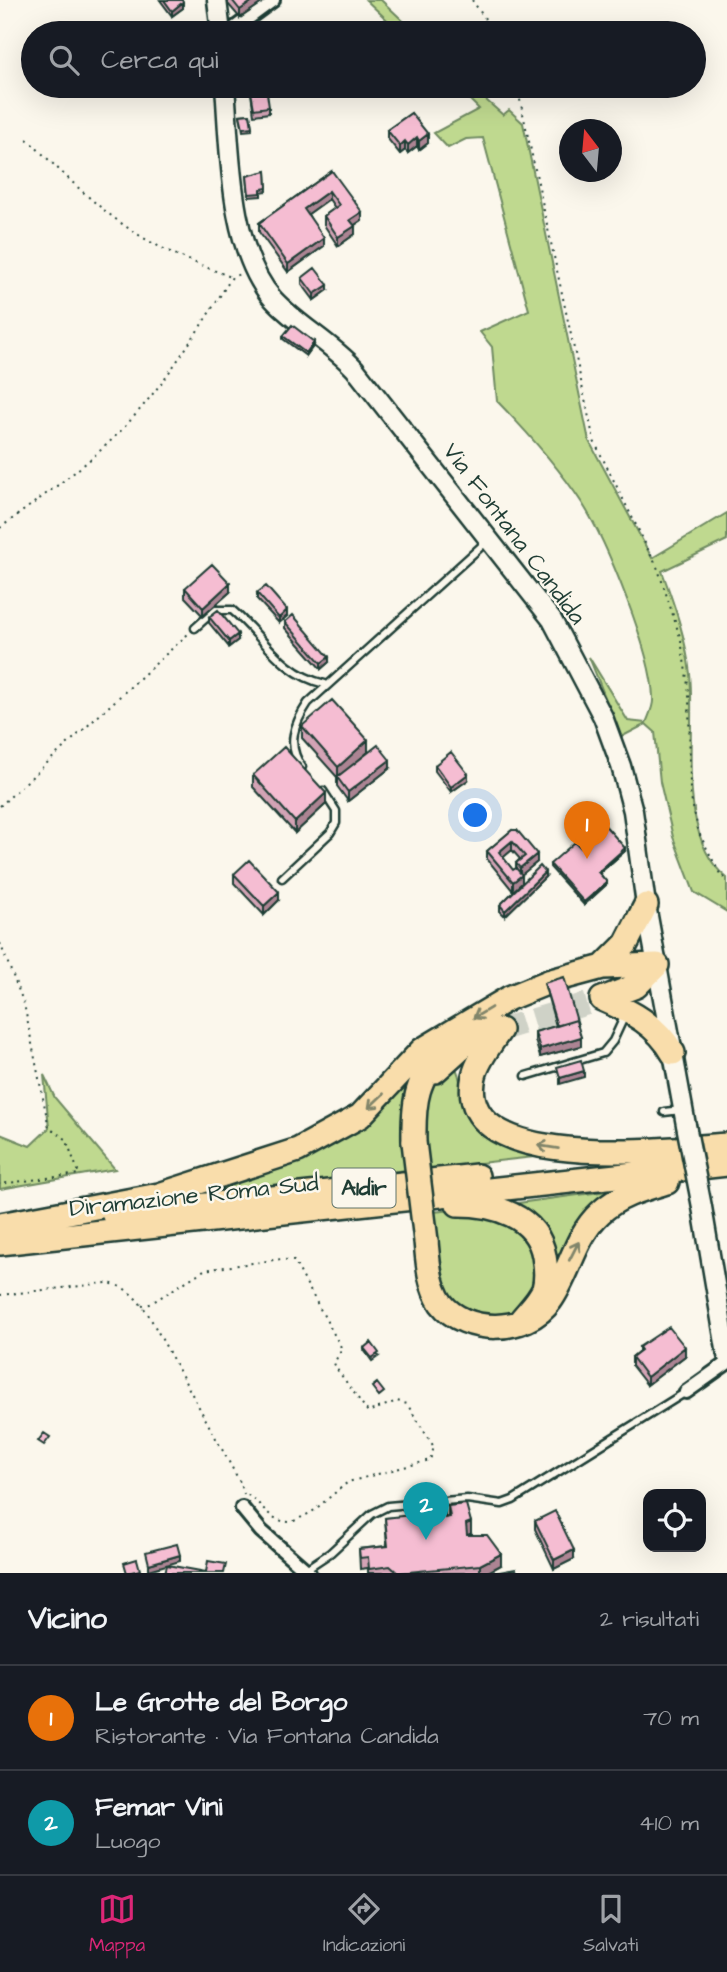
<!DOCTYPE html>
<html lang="it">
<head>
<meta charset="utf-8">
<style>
  :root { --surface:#171b24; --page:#242831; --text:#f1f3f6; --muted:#9ea1a6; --line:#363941; --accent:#db2777 }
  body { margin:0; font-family:"Architects Daughter",sans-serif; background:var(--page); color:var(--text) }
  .controls { position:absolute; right:21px; bottom:21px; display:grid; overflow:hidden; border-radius:14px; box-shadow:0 7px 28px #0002 }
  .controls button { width:63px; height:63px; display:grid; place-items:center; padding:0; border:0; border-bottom:2px solid var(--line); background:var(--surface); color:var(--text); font:35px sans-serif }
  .compass { position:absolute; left:559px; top:119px; width:63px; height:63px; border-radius:50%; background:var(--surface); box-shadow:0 7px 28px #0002; rotate:344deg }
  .you { position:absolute; left:476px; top:816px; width:24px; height:24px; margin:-18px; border:5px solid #fff; border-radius:50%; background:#1a73e8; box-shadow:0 0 0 10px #1a73e833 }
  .badge { display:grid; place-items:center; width:46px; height:46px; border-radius:50%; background:var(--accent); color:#fff; font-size:23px; font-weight:700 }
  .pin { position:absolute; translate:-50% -58px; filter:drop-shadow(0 2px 4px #0008) }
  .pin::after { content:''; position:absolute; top:37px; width:24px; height:21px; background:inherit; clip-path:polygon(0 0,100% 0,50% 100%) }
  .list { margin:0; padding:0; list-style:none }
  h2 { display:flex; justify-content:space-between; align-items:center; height:91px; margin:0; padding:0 28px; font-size:30px }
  h2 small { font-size:23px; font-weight:400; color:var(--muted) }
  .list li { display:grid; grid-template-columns:46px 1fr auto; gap:21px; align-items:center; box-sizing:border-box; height:105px; padding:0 28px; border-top:2px solid var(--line) }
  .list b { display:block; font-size:26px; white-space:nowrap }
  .list p { margin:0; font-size:23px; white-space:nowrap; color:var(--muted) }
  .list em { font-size:23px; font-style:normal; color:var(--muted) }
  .icon { flex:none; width:38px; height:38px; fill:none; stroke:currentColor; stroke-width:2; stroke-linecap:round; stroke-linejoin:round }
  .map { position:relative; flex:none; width:727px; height:1573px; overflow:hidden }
  .search { position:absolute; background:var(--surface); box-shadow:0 7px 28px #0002; left:21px; right:21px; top:21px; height:77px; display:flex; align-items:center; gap:18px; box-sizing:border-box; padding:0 24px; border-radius:38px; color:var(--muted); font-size:26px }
  .sheet { height:301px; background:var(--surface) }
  nav { display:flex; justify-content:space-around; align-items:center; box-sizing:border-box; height:98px; border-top:2px solid var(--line); background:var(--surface); font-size:19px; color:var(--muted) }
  nav a { display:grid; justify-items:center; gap:4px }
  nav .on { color:var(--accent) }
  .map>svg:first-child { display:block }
  .green { fill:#bfd98f; stroke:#6f8b62; stroke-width:2 }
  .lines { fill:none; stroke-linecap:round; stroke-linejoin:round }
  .motorway-tunnel { stroke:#cfd2c7; stroke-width:23; stroke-dasharray:23 11; stroke-linecap:butt }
  .service-casing { stroke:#1f3d34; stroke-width:11 }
  .minor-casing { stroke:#1f3d34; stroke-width:18 }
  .secondary-casing { stroke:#1f3d34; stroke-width:23 }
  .motorway-casing { stroke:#1f3d34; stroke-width:28 }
  .path { stroke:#1f3d34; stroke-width:2; stroke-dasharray:2 5; stroke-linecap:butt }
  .service { stroke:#fbf7ec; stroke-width:6 }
  .minor { stroke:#fbf7ec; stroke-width:12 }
  .secondary { stroke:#fbf7ec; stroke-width:18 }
  .motorway { stroke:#f9ddab; stroke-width:23 }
  .secondary-bridge-casing { stroke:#1f3d34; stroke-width:23; stroke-linecap:butt }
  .motorway-bridge-casing { stroke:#1f3d34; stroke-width:28; stroke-linecap:butt }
  .secondary-bridge { stroke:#fbf7ec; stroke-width:18 }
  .motorway-bridge { stroke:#f9ddab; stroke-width:23 }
  .wall { fill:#d3a3b5; stroke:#1f3d34; stroke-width:2; fill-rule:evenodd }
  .shaded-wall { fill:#ac8493; stroke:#1f3d34; stroke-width:2 }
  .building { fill:#f5bdd2; stroke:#1f3d34; stroke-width:2 }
  .oneway { stroke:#81856a }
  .labels { text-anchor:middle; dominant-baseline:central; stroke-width:5; stroke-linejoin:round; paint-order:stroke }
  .shield { fill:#fbf7ec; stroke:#61756b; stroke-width:2 }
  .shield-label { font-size:23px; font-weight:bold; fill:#1f3d34 }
  .street-label { font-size:24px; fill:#1f3d34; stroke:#fbf7ec }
</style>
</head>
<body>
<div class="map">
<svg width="727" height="1573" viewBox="0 0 727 1573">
  <rect width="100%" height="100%" fill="#fbf7ec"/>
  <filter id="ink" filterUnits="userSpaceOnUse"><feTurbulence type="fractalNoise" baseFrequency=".0143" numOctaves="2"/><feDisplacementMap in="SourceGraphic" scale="14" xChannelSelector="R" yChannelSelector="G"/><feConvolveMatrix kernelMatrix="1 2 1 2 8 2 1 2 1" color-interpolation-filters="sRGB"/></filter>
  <g filter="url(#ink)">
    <!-- green -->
    <path class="green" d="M366,0H381L416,33H401Z
      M456,86H470L503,115L509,110L523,123L589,441L652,558L727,513V540L662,571C674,604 686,638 690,674C696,732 675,837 727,878V912L694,892L673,837L660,782L655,732L646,724L621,737L589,657L628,721L646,723C649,715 654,706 653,698C652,653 607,542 582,503C558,466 528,433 497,401L492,347L480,332L529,310L483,138L466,139L448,148L434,133L479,109Z
      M413,1063L407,1170L187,1196L296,1156Z
      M455,1067C462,1076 460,1096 467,1110L543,1156L427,1169C422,1133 415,1086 455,1067Z
      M44,1075L55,1098L115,1169L0,1189V1134L30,1146L49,1128Z
      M623,1189L558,1267L548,1234L511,1204Z
      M455,1210L521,1224L541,1275L517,1311L493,1319L456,1306L440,1280L432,1212Z"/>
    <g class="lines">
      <!-- motorway-tunnel -->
      <path class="motorway-tunnel" d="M500,1030L602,999"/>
      <defs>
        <path id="service" d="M195,628L215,610H232C264,637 281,674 325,684
          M302,767C286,745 294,724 308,703L486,542
          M282,878L330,833L336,823V811L323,791
          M526,1076L603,1053L613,1041L625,1015
          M664,1112L681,1110
          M306,1569L330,1553L372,1514L388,1506L467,1499L502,1504L513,1500L686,1392"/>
        <path id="minor" d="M228,33L273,0
          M686,1392L727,1363
          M242,1508L261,1531L309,1573"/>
        <path id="secondary" d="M217,0L221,33
          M225,86C230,149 229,249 273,299C297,325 330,342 355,369L552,620L603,717L621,766L633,811L646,905L686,1125
          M702,1207L727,1355"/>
        <path id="motorway" d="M603,967L626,944L646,905
          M602,999C632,1012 657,1025 673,1053
          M602,999L636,986L657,965
          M500,1030C491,1044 478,1059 474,1076C451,1177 676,1148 727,1145
          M435,1071L465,1044L500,1030
          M414,1142C413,1092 418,1085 443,1042
          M458,1204C493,1204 537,1215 544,1256C546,1267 547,1278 544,1289C539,1301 529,1310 521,1320
          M114,1215L477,1176
          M0,1225L159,1195L298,1150L360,1116L422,1050L509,998L551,981L603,967L657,965
          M426,1241C428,1262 429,1285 441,1303C465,1335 527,1334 550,1301C570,1273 574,1237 600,1213C619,1195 643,1189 667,1182
          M0,1243L727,1164"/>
      </defs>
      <!-- service casing -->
      <use href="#service" class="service-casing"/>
      <!-- minor casing -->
      <use href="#minor" class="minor-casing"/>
      <!-- secondary casing -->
      <use href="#secondary" class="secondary-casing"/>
      <!-- motorway casing -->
      <use href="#motorway" class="motorway-casing"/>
      <!-- path -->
      <path class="path" d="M472,0L495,33
        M517,86L594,441L658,569L681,640L689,692L690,794L699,833L720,874L727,880
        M27,139C63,173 99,211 142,237C170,254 201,265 231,277
        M0,528C44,495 92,463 129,422C169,378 200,327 232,277L240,274
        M0,806L188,634
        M0,943L24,1004L49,1128L66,1139L79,1174L0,1184
        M0,1295L107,1283C127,1286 135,1297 147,1312L241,1484L244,1494
        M142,1306L150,1304L204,1270L281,1259L294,1261L342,1349L334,1363L336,1368L368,1412L397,1401L407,1404L434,1447L430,1460L348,1482L312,1512L292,1522C268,1523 263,1502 244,1493"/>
      <!-- service -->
      <use href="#service" class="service"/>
      <!-- minor -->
      <use href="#minor" class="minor"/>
      <!-- secondary -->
      <use href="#secondary" class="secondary"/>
      <!-- motorway -->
      <use href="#motorway" class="motorway"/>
      <defs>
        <path id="secondary-bridge" d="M686,1125L702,1207"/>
        <path id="motorway-bridge" d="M414,1142L426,1241"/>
      </defs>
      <!-- secondary-bridge casing -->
      <use href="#secondary-bridge" class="secondary-bridge-casing"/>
      <!-- motorway-bridge casing -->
      <use href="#motorway-bridge" class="motorway-bridge-casing"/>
      <!-- secondary-bridge -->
      <use href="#secondary-bridge" class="secondary-bridge"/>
      <!-- motorway-bridge -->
      <use href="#motorway-bridge" class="motorway-bridge"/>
    </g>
    <!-- wall -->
    <path class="wall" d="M160,0H182L183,8L172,16Z
      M228,0H266L240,18L228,4Z
      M250,86L269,107V113L254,115Z
      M411,113L428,143L419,150L417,146L408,153L405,150L400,154L387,138V130Z
      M250,114L252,130L243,131L240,115Z
      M266,171L267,191L261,192V196L249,197L247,176Z
      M332,171L362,220L355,225V234L338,246L324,225V216L335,208L329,199L308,214L324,246L288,272L259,232V223Z
      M302,278L328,290L314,300L302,284Z
      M283,336L314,345L306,356L283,339Z
      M185,588L230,592L203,616L185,597Z
      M257,593L287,616L279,623L257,599Z
      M209,617L238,640L229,647L209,623Z
      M285,622L329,662L321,669L285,628Z
      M302,726L368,752L352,766L390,768L348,801L337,786V777L302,738Z
      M435,765L468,780L451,792L435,771Z
      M253,775L326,804L295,833L253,787Z
      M512,830L537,862L522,874V883L545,877L505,916L500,911V905L521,884L513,891L487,859V851ZM512,850L520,859L516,863V868L513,870L503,857Z
      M588,835L625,851L600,873L607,884L584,905L550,867V864L581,848L590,840L588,838Z
      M234,874L279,900L264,915L234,883Z
      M544,983L578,1028L581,1046L540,1057L535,1040V1032L556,1026Z
      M639,1347L685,1356L647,1385L632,1366V1357L639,1351Z
      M364,1348L379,1356L372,1361L364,1350Z
      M448,1506L471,1533L467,1535L501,1565L490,1571L492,1573H368V1568L360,1569L359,1549L387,1546L385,1518L448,1517Z
      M535,1521L574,1559L554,1569L535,1529Z"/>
    <!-- shaded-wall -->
    <path class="shaded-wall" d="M254,0H266L240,18V10Z
      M183,2V8L172,16V11Z
      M428,134V143L419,150V141Z
      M417,137V146L408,153V145Z
      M405,141V150L400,154V146Z
      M329,191V199L304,217V209Z
      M362,212V220L350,228V220Z
      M355,226V234L338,246V237Z
      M324,238V246L288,272V264Z
      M328,285V290L314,300V294Z
      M314,342V345L306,356V353Z
      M230,583V592L203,616V608Z
      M287,610V616L279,623V618Z
      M238,634V640L229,647V641Z
      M329,657V662L321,669V663Z
      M368,740V752L338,778V767Z
      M390,760V768L348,801V792Z
      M468,774V780L451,792V787Z
      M326,793V804L295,833V822Z
      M512,841V850L499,861V852Z
      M625,848V851L598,874V872Z
      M537,854V862L520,876V868Z
      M545,872V877L505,916V911Z
      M522,875V883L513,891V882Z
      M607,882V884L584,905V902Z
      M279,892V900L264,915V906Z
      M581,1037V1046L540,1057V1049Z
      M584,1071V1077L560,1084V1078Z
      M685,1347V1356L647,1385V1377Z
      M471,1522V1533L466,1536V1524Z
      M574,1550V1559L554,1569V1560Z
      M501,1554V1565L486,1573H480V1565Z
      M180,1555V1561L149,1570V1564Z"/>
    <!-- building -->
    <path class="building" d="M164,0H182L183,2L172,11Z
      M232,0H254L240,10Z
      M250,86H266L269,107L254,109Z
      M411,113L428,134L419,141L417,137L408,145L405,141L400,146L387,130Z
      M250,114L252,127L243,128L240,115Z
      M266,171L267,188L261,189V193L249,194L247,176Z
      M332,171L362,212L350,220L355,226L338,237L324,216L339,205L329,191L304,209L324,238L288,264L259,223Z
      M315,268L328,285L314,294L302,278Z
      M292,325L314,342L306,353L283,336Z
      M212,564L230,583L203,608L185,588Z
      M266,586L287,610L279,618L257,593Z
      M218,610L238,634L229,641L209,617Z
      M293,615L329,657L321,663L285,622Z
      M332,700L368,740L338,767L302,726Z
      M378,745L390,760L348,792L337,777Z
      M284,747L326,793L295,822L253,775Z
      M451,752L468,774L451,787L435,765Z
      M602,822L625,848L598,872L607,882L584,902L550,864L575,842L581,848L592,839L588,835Z
      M512,830H517L537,854L520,868L516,863L525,856L512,841L499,852L513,870L516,868L522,875L513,882L487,851Z
      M249,860L279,892L264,906L234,874Z
      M540,866L545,872L505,911L500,905Z
      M564,977L578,1025H577L576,1020L557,1026L544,983Z
      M576,1020L581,1037L540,1049L535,1032Z
      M581,1060L584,1071L560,1078L557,1067Z
      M669,1327L685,1347L647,1377L632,1357L641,1350L639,1347Z
      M371,1342L379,1353L372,1358L364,1348Z
      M377,1383L384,1392L379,1396L372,1387Z
      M44,1433L50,1437L44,1445L38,1441Z
      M466,1504L471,1522L466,1524L467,1535H487L501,1554L480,1565L398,1573L390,1566L369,1569L368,1557L360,1558L359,1549L388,1546L385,1518L445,1511V1518L450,1517L448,1506Z
      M555,1511L574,1550L554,1560L535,1521Z
      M177,1544L180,1555L149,1564L146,1552Z
      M137,1559L140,1570L127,1573L124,1563Z
      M208,1561L226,1564L224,1573H165L167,1565L206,1572Z
      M516,1569L517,1573H494Z"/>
    <!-- one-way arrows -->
    <defs><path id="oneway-shaft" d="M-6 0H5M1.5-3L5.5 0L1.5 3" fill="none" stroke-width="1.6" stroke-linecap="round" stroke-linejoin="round" transform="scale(1.75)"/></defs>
    <g class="oneway">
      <use href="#oneway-shaft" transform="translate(482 1013) rotate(149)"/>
      <use href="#oneway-shaft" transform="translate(376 1101) rotate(136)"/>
      <use href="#oneway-shaft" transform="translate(548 1147) rotate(-171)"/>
      <use href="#oneway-shaft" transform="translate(574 1251) rotate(-63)"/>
    </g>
  </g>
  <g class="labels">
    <!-- shield labels -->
    <rect class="shield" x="332.5" y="1168.5" width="63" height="39" rx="5"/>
    <g class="shield-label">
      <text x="364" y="1188">A1dir</text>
    </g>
    <!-- street labels -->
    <g class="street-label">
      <text transform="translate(514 534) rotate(53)">Via Fontana Candida</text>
      <text transform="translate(194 1196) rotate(-6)">Diramazione Roma Sud</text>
    </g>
  </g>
</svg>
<div class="controls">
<button><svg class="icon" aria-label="locate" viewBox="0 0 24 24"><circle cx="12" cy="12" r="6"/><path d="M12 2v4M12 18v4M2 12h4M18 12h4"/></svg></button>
</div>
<svg class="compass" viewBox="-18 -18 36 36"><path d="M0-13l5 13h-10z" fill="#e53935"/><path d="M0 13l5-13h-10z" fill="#9ea1a6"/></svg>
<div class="you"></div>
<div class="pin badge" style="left:587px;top:859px;background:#e8710a">1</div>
<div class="pin badge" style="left:426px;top:1540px;background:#0f9aa8">2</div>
<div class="search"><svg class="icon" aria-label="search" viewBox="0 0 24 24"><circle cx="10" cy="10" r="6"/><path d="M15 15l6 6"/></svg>Cerca qui</div>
</div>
<section class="sheet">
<h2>Vicino<small>2 risultati</small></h2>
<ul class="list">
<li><span class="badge" style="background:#e8710a">1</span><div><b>Le Grotte del Borgo</b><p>Ristorante · Via Fontana Candida</p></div><em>70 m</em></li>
<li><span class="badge" style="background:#0f9aa8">2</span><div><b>Femar Vini</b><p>Luogo</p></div><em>410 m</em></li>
</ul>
</section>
<nav>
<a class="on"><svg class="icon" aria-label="map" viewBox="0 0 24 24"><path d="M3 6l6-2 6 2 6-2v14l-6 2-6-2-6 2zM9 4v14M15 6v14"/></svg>Mappa</a>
<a><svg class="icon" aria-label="directions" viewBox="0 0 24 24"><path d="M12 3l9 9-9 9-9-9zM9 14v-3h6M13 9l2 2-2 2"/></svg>Indicazioni</a>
<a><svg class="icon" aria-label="saved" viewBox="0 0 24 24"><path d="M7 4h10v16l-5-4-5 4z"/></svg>Salvati</a>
</nav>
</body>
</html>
